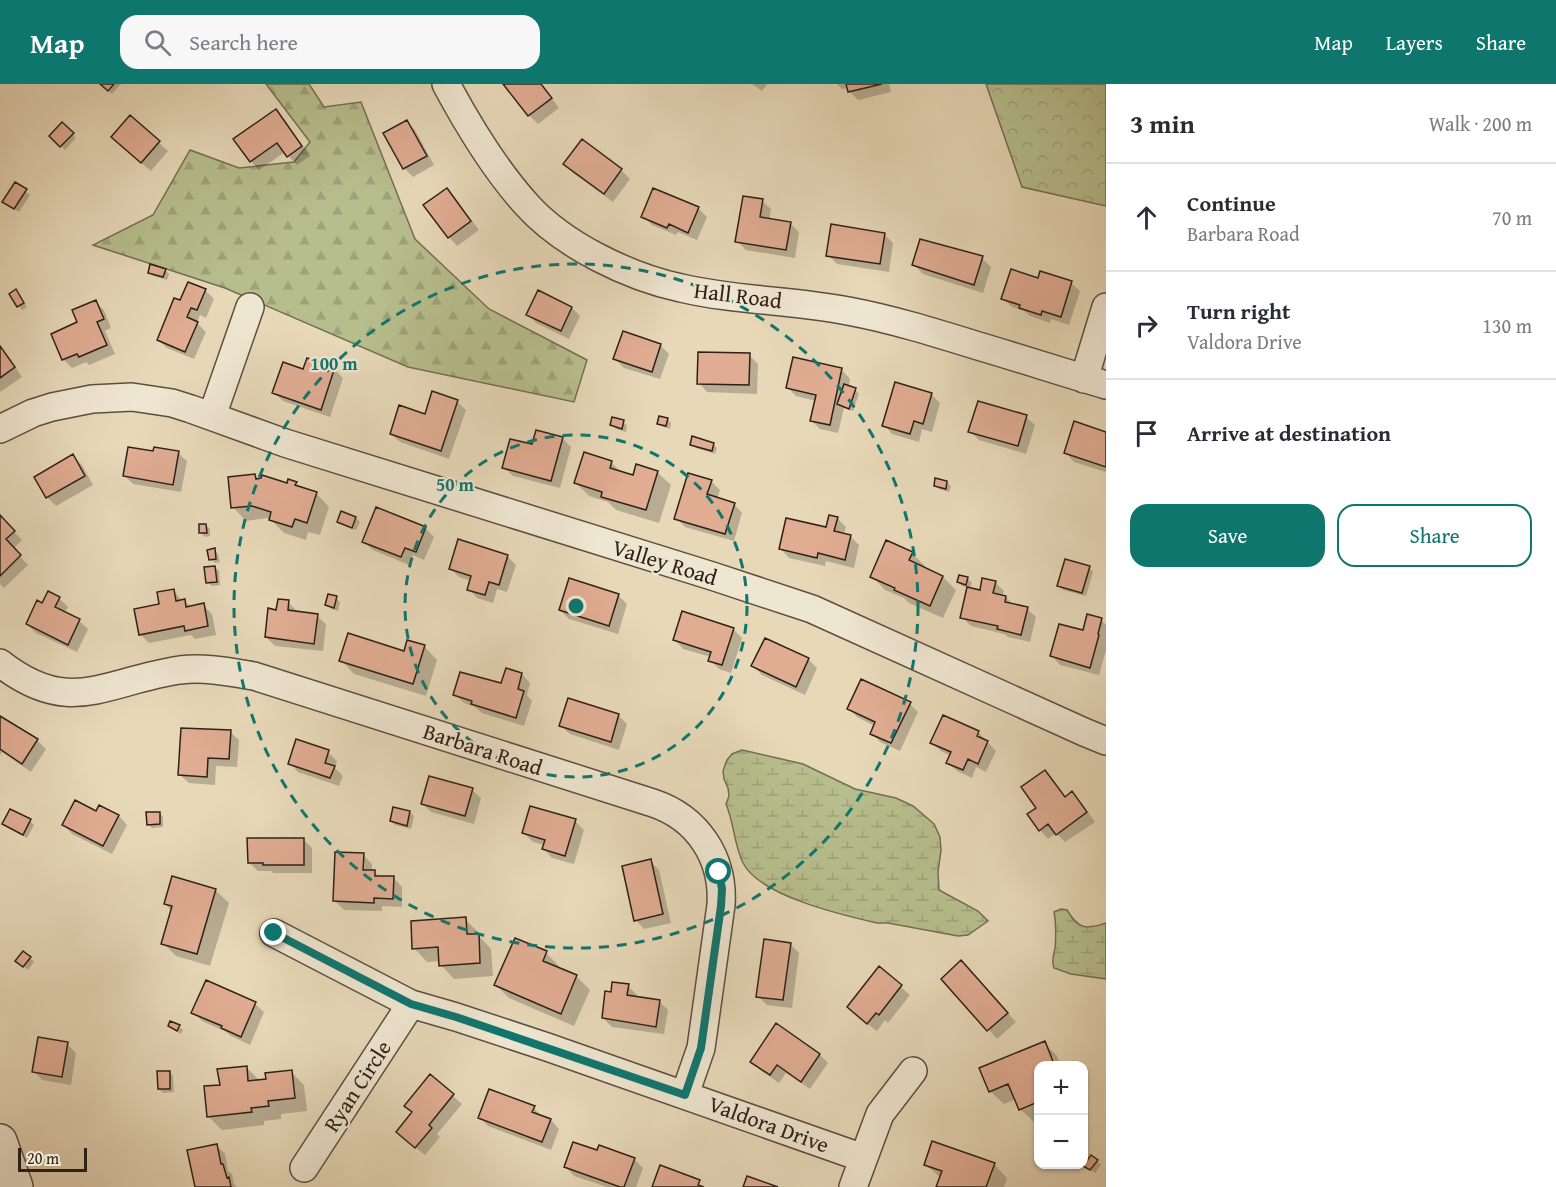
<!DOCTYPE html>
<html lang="en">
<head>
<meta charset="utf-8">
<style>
  :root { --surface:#fff; --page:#f7f7f7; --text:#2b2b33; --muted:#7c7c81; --line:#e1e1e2; --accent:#0f766e }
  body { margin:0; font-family:"Gentium Book Plus",serif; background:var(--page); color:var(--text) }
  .controls { position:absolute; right:18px; bottom:18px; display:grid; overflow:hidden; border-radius:12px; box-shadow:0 2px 4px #0004 }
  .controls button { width:54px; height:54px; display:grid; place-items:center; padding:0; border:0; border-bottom:2px solid var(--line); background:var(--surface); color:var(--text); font:30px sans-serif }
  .scale { position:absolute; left:18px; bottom:15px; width:69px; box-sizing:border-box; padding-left:6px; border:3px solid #2e2118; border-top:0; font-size:16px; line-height:21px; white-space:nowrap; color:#2e2118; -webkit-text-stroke:4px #efe6d1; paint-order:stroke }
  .stop { position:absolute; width:18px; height:18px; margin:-14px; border:4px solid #0f766e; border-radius:50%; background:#fff }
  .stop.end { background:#0f766e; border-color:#fff; box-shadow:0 2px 6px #0008 }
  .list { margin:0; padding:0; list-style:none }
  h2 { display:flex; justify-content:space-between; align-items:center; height:78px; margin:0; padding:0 24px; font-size:26px }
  h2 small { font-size:20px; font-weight:400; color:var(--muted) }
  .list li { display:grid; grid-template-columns:39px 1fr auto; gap:18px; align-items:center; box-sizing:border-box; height:108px; padding:0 24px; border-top:2px solid var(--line) }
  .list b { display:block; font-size:22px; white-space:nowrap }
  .list p { margin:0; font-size:20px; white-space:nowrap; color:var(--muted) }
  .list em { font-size:20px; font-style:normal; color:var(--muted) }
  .actions { display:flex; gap:12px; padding:18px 24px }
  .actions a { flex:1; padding:14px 0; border:2px solid var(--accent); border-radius:18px; text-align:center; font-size:21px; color:var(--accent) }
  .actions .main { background:var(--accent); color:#fff }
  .icon { flex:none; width:33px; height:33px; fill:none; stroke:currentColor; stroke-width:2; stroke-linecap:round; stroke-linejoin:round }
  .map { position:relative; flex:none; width:1106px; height:1103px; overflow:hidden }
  header { display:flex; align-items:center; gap:36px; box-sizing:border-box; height:84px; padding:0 30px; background:var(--accent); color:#fff }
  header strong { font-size:28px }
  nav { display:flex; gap:33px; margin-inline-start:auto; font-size:21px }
  .search { width:420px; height:54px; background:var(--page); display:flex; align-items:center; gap:15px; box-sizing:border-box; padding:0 21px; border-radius:18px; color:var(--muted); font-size:22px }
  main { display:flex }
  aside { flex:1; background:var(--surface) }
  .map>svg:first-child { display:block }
  .forest { fill:url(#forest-firs); stroke:#727052; stroke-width:1.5 }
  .wetland { fill:url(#wetland-marsh); stroke:#727052; stroke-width:1.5 }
  .park { fill:url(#park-crowns); stroke:#727052; stroke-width:1.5 }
  .shadow { fill:#0003 }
  .building { fill:#e0ac92; stroke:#2e2118; stroke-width:1.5 }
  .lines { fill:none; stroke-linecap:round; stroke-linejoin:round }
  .minor-casing { stroke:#5c4f40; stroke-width:30 }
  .tertiary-casing { stroke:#5c4f40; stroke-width:36 }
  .minor { stroke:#efe6d1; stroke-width:27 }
  .tertiary { stroke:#efe6d1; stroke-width:33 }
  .route { stroke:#0f766e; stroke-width:8 }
  .ring { fill:none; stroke:#0f766e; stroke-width:3; stroke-dasharray:10 8 }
  .labels { text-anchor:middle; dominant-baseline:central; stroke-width:4.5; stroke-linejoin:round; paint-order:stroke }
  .street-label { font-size:22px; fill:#2e2118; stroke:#efe6d1 }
  .centre { fill:#0f766e; stroke:#efe6d1; stroke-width:3 }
  .ring-label { font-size:18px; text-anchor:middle; font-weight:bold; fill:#0f766e; stroke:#efe6d1; stroke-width:4.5; stroke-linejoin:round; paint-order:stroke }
</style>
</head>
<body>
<header>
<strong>Map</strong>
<div class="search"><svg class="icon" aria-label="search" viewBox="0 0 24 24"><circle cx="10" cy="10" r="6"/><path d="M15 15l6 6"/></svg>Search here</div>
<nav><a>Map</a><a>Layers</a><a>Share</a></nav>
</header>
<main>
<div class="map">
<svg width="1106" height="1103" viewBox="0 0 1106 1103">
  <defs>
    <pattern id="forest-firs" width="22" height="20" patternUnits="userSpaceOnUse" patternTransform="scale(1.5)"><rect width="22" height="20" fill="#b7be8d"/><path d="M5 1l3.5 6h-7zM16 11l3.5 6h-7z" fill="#9ea379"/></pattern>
    <pattern id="wetland-marsh" width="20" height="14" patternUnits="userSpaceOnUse" patternTransform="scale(1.5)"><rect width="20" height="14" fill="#b7be8d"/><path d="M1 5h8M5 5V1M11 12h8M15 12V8" fill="none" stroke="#9ea379"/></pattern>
    <pattern id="park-crowns" width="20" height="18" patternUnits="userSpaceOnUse" patternTransform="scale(1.5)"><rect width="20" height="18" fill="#b7be8d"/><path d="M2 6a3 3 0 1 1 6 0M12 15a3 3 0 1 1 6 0" fill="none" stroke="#9ea379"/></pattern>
  </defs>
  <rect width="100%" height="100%" fill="#e7d8b8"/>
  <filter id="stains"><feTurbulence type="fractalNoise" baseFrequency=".00333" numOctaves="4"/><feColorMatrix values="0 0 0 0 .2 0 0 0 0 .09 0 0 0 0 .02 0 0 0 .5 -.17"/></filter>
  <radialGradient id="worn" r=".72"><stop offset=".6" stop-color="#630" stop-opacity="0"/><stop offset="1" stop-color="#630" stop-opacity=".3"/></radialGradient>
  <!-- forest -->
  <path class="forest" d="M266,0H309L324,23L361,18L415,155L489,225L587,276L574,318L408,283L225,204L93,161L153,131L190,66L239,84L294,78L310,58Z"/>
  <!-- wetland -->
  <path class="wetland" d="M742,666L803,680L855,705L896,714L913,722L934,740L940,753L941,766L938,788L939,806L978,827L988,837L968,851L958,852L888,839H877C842,831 760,812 743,779C734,760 734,739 726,720L729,712L728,704L724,695L723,687L725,681L727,676L732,670Z
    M1061,825L1067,826C1078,845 1086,846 1106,839V895L1071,890L1054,884C1051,876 1054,871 1055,864C1056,856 1056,836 1054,828Z"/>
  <!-- park -->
  <path class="park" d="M986,0H1106V122L1022,103Z"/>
  <!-- shadow -->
  <path class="shadow" d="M102,0H121L112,10Z
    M505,0H541L559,24L538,40L529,31Z
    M752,0H767L762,7Z
    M837,0H889L891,8L858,16L849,7L848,4L842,5Z
    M276,27L284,35L310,72L297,81L285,68L259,86L251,77Z
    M130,33L168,67L151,87L121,62Z
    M407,38L415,46L434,81L413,93L405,85L385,49Z
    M62,40L76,54L65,66L51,52Z
    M582,57L621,86L630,95L613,118L573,89L565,80Z
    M16,100L30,111L19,128L8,121Z
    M447,105L455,114L479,146L457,162L449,153Z
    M762,117L771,125L769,136L790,139L799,148L795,174L746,166L737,157Z
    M698,124L707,133L697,156L678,148L676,151L652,141L643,132Z
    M884,150L893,159L889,188L837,180L828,171Z
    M948,164L982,174L991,183L983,209L923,190L914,181Z
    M165,186L169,190L167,196L153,192L149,188Z
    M1039,196L1071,199L1080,207L1069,241L1051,235L1050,239L1030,232L1024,227L1012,223L1003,214Z
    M205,206L214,215L206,234L200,231L197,239L206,248L194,275L167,264L158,256L181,218Z
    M11,211H19L27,223L22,226Z
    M95,218L104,226L111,244L105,247L115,270L89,281L86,278L72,284L63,275L79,239Z
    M572,224L580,232L569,255L536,239L528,230Z
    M660,261L669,270L660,295L624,284L615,275Z
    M0,264L8,272L22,293L0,308Z
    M749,271L758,280L757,310L707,308L699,299Z
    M794,275L842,286L850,295L849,303L855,306L859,310L853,327L844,324L838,349L820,345L811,336L816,317L796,312L788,304Z
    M308,276L334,285L343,294L330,333L283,317L274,309L304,287Z
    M931,310L940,319L932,348L922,345L919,358L892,350L884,341Z
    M457,318L466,326L449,375L400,358L391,350Z
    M1026,333L1035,341L1026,370L979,356L970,347Z
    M667,335L671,339L670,345L663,343L659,339Z
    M623,338L627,342L626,348L616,345L612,341Z
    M1106,349V388L1074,378L1066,369Z
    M562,354L571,363L560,404L513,392L504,383L533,362Z
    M692,360H713L717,364L715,370L696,364Z
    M178,369L187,377L181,408L133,400L124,391Z
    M73,372L82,381L93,401L56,422L47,413Z
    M611,378L622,389L634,393L657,388L671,401L659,439L616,426L608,418L589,412L576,399Z
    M255,392L259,396L288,400L296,399L302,405L316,409L329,423L320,451L308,448L306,456L284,449L271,436L267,434L246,437L233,423Z
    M711,397L720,406L717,415L734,420L742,429L734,457L685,443L676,434Z
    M947,398L951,402L949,408L939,405L935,401Z
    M0,433L22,456L13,465L28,481L4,504L0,500Z
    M356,434L360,438L356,446L343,441L339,437Z
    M837,434L846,443L844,450L850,452L859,461L854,484L826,477L825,482L789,474L781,465L827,445Z
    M206,441L210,445V452L205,453L201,449Z
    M425,444L434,453L424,476L413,471L409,481L373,466L364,458Z
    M214,466L218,470L220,478L215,479L211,475Z
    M912,469L925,482L924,485L943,493L956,506L943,534L909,519L904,514L885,506L872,492Z
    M507,472L516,481L507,508L497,505L493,519L477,514L469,505L471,497L459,493L450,484Z
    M215,483L219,487L220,501L212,502L208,498Z
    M1089,484L1093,488L1086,512L1063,506L1059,502Z
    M960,492L968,495L972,499L969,505L981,508L995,498L1004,507L1002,513H1006L1014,522L1027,525L1036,533L1030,558L1008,553L1004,550L971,542L962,533L969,504L962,502L958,498Z
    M173,506L182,517H184L191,523L203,521L212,530L216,551L195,555L191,551L149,559L141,551L136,527L161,522Z
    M618,511L627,520L618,550L569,535L560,526Z
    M59,514L68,523L64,529L79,537L88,545L77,568L36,549L27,540L43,521Z
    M336,514L340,518L338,527L331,525L327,521Z
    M288,518L297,527V529L317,532L326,540L323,567L275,562L266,553L277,527Z
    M1101,536L1106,541V566L1099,591L1060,581L1052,572Z
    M733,545L742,554L731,589L719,585L710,576L711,573L683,565L675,556Z
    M765,556L808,575L817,584L805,611L762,591L753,582Z
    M424,562L437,576L426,612L354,590L341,576L405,569Z
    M522,590L530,599L527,611L532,617L524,642L482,629L475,623L464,619L455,610L502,601Z
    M910,620L918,628L900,667L880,658L872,649L875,642L857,633L849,624Z
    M618,631L627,640L619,666L570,650L561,642Z
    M0,633L37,656L46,665L31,688L2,668L0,671Z
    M230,648L239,656L237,683L216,682L215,701L189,699L180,691Z
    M978,648L996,667L986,688L976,683L972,694L957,687L948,679L951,672L941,667L932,659Z
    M328,668L337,677L335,684L343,692L339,702L298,688L290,679Z
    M1045,688L1054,697L1066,714L1072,709L1081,718L1095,738L1065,758L1056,749L1048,755L1040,746L1038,724Z
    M472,706L481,714L474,740L431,728L423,720Z
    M100,723L119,732L127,741L112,770L72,750L64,741L97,729Z
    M394,725L410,728L414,732L411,745L395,741L391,737Z
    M159,729L163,733V743L152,744L148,740Z
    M30,737L34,741L27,754L8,744L4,740Z
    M575,737L584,746L574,780L552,774L544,765L545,761L533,758L524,749Z
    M303,755L312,764V789H273L271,787H258L249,779Z
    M363,771L372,780V787L374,788L380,793L394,794L402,803V823L382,822V827L344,826L335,817Z
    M650,777L659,786L671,839L644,845L636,836Z
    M215,806L229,819L210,882L176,872L163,859L172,827L165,820Z
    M465,835L478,848L479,852L491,865L493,892L454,895L441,881L440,877L427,878L414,864Z
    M790,860L799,869L792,924L767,921L758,912Z
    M546,869L559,882L558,885L576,892L590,906L574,942L509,914L496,901Z
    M30,874L34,878L28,886L21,880Z
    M880,885L910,911L888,939L885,936L877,947L857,932Z
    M970,887L1016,938L997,955L943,895Z
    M206,898L255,920L264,928L250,961L231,952L226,948L202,937L193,928Z
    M628,902L637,911L636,914L659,917L668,926L664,950L612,943L603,934L612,910Z
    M776,941L820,971L828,979L810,1005L786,989L779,999L760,986L752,977Z
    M170,942L179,943L183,946L181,950L174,946Z
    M1044,959L1057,972L1061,982H1056L1053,973H1049L1053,982H1038V1016L1024,1022V1025L1038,1019V1036L1034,1038L1020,1025L1016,1015L1004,1020L990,1007Z
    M67,960L76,969L71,1001L42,996L34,987Z
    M246,983L260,997L291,988L304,1001L307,1027L281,1030V1035L264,1037V1041L222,1046L209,1033L221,1002Z
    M169,988L173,992L174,1008L163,1009L159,1005Z
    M430,992L462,1020L437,1050L440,1053L425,1071L406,1056L413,1029Z
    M534,1024L542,1033L551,1036L559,1045L551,1066L488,1042L480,1033Z
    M216,1061L225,1070L228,1087L232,1090L234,1100L237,1103H196Z
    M598,1068L634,1075L643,1084L636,1103H607L574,1092L566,1083Z
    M1097,1077L1101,1081L1095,1089L1089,1085Z
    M925,1080H994L1007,1094L1004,1103H938L941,1094Z"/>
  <!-- building -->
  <path class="building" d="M100,0H114L108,7Z
    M503,0H541L552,14L528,32Z
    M846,0H882L848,8Z
    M276,25L302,62L287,73L277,59L250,78L233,55Z
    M130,31L160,57L141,79L111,53Z
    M407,36L427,72L403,85L383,49Z
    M62,38L74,49L60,63L49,52Z
    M582,55L622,85L604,110L563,80Z
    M15,98L27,105L14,125L2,118Z
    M447,104L471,137L448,154L423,121Z
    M653,104L699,123L688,149L669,140L667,144L641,133Z
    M743,112L763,115L760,133L791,138L786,166L735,158Z
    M831,140L885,149L880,180L826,172Z
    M920,155L983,172L974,201L912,181Z
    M150,180L166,185L163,193L148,189Z
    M1011,185L1038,194L1040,187L1072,197L1061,233L1042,227L1041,231L1019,224L1020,221L1001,215Z
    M188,198L206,205L197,226L191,224L187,233L198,238L185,268L157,256L174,214L180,216Z
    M16,205L24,219L17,223L9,210Z
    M538,206L572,223L561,247L526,231Z
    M96,216L104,235L97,238L107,261L79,273L77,270L62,276L51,250L77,238L72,226Z
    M623,247L661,260L652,288L613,275Z
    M0,262L15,283L0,294Z
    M698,268L750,269L749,301L697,300Z
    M793,273L842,284L830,341L810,337L816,311L786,304Z
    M307,274L335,283L321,326L272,309L283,278L303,285Z
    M895,298L932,309L923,340L914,337L910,350L882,342Z
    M844,300L856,304L849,325L837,320Z
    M432,307L458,316L441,367L390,350L399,321L425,330Z
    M978,317L1027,331L1018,362L968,348Z
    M659,332L668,334L666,342L657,340Z
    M612,333L624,336L622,345L610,341Z
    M1074,337L1106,348V383L1064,369Z
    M536,346L563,353L551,397L502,384L510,355L532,360Z
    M692,352L714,359L712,367L690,361Z
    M128,363L153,367L154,363L179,367L173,401L123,392Z
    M584,368L612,377L610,384L633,391L636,380L658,387L646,426L601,413L602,408L574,399Z
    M73,370L85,392L46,414L34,393Z
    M688,389L712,396L707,410L735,419L725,450L674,435Z
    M255,390L256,395L261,394L262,391L287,399L288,395L297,398L295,401L317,408L307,439L295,435L292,443L269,436L271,428L252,422L231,424L228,393Z
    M935,394L947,397L946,405L934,402Z
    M376,423L426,443L416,468L405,464L401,473L362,458Z
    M341,427L356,433L352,444L337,438Z
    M0,431L15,447L6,455L21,471L0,492Z
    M829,431L838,433L834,447L851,451L845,476L818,469L817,474L779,465L786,434L826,443Z
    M199,440H206L207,449H199Z
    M458,455L508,471L499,501L489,498L485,511L467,506L471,492L449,485Z
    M886,456L913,468L909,476L943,492L930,522L894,506L895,504L870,493Z
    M215,464L216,475L209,476L207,466Z
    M1065,475L1090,482L1082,509L1057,502Z
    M215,482L217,498L206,499L204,483Z
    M959,491L968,493L966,501L957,498Z
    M569,494L619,510L609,542L559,526Z
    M982,494L996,497L993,509L1006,512L1005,518L1028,523L1021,551L997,545L998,542L960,534L967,503L980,506Z
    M174,505L176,517L185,515L186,523L204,519L208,542L185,547L184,542L139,551L134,525L159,520L157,508Z
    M48,507L60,513L55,523L80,535L68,561L26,540L37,516L42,519Z
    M328,510L337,512L334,524L325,521Z
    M278,515L289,516L288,526L318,530L314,560L265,553L268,524L276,526Z
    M682,527L734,544L722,581L708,577L711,568L673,556Z
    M1087,530L1102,534L1098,550L1099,551L1090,584L1050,572L1059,540L1083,546Z
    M348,549L404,567L407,556L425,561L413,600L339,577Z
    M765,554L809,574L796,603L751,582Z
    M506,584L522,589L518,605L524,607L516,634L471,620L472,617L453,611L460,588L501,599Z
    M861,595L911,618L891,659L870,650L875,638L847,625Z
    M568,614L619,630L611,658L559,642Z
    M943,631L979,647L977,652L988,657L978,680L968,675L963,686L946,679L951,668L930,659Z
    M0,632L38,655L22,680L0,665Z
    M181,644L231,646L229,675L208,674L207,693L178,691Z
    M296,655L329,666L325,679L335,682L330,694L288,680Z
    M1045,686L1065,713L1072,707L1087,728L1056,751L1048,740L1039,747L1027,730L1036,724L1021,703Z
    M429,692L473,704L465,732L421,720Z
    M75,716L96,727L99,721L119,731L103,762L62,741Z
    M530,722L576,735L565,772L542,765L545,756L522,749Z
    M393,723L410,727L407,742L390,737Z
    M10,725L31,735L23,751L2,740Z
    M146,728H160V740L147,741Z
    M247,754H304V781H263V779H248Z
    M335,768L364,769L363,786H375V792H394L393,815L374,814V819L333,817Z
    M651,775L663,830L634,837L622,782Z
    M172,792L216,805L197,870L161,860L172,822L164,820Z
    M466,833L467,850H479L480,879L439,882L438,863L412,865L411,837Z
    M515,854L547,867L543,877L577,891L561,930L494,901Z
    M764,855L791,859L783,916L756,913Z
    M23,867L31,873L23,883L15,877Z
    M961,876L1008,929L987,947L941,895Z
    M879,882L902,901L879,931L876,929L867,940L847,923Z
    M206,896L256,918L241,953L221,944L222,942L191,929Z
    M612,898L629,900L627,911L660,916L656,943L602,934L605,907L611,908Z
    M170,937L180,941L177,947L168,942Z
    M776,939L820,970L801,998L777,981L770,991L750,978Z
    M38,953L68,958L62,993L32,988Z
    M1045,957L1054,980L1050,982H1038V1018L1019,1026L1008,1000L989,1008L979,984Z
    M247,982L248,997L266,995L265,989L292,986L295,1014L268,1017L269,1022L251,1024L252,1028L207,1033L204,1002L220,1001L217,985Z
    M157,987H170V1005H158Z
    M430,990L454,1010L429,1041L432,1044L415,1064L396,1048L412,1028L404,1022Z
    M489,1005L535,1022L532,1028L551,1035L542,1058L478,1034Z
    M932,1057L995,1079L986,1103H936L942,1087L924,1081Z
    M573,1058L597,1066L599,1061L635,1074L624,1103H620L564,1083Z
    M217,1060L221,1080H223L227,1094L229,1093L231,1103H195L187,1066Z
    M1091,1071L1098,1076L1090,1086L1083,1082Z
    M660,1081L700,1096L698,1101L704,1103H652Z
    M747,1092L778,1103H743Z"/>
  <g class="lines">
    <defs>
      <path id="minor" d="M446,0C468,41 496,87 527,121C563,161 629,193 681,204C736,217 793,216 848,227C891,235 933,248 975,261C1019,274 1062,288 1106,301
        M1084,295L1106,223
        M212,332L250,223
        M0,345L33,329L52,323L92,315L132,313L172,319L191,325L285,359L712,492L812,525L1084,648L1106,657
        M0,579C70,634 105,597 180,586C205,583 230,588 254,592L653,719C698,734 724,774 721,821L701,964L685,1010
        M274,849L411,920L456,933L547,963L863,1074
        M304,1084L411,920
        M853,1103L880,1030L913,987"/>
      <path id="tertiary" d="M0,1057L16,1103"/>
    </defs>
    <!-- minor casing -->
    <use href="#minor" class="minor-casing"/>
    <!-- tertiary casing -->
    <use href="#tertiary" class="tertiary-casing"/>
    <!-- minor -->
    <use href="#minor" class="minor"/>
    <!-- tertiary -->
    <use href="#tertiary" class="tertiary"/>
  </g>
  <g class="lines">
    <!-- route -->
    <path class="route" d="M274,849L411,920L456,933L685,1011L701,964L721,822L722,805L719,788"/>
  </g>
  <!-- distance rings -->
  <g class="ring">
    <circle cx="576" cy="522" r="171"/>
    <circle cx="576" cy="522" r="342"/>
  </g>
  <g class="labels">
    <!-- street labels -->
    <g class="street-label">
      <text transform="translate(738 211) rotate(7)">Hall Road</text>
      <text transform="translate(665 478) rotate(17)">Valley Road</text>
      <text transform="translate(483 665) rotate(18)">Barbara Road</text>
      <text transform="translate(357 1002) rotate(-57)">Ryan Circle</text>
      <text transform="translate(769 1040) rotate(20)">Valdora Drive</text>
    </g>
  </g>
  <circle cx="576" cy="522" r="9" class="centre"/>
  <g class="ring-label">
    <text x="334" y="286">100 m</text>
    <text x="455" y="407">50 m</text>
  </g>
  <rect width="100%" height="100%" filter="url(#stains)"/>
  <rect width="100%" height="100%" fill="url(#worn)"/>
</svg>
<div class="controls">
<button>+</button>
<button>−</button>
</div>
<div class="scale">20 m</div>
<div class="stop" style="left:719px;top:788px"></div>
<div class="stop end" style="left:274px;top:849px"></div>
</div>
<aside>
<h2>3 min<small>Walk · 200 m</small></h2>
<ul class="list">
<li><svg class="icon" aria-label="ahead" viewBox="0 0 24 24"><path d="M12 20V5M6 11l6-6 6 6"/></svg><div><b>Continue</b><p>Barbara Road</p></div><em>70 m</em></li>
<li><svg class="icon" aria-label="right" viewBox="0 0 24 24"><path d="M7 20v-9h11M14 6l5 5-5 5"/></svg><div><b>Turn right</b><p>Valdora Drive</p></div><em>130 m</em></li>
<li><svg class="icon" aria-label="arrive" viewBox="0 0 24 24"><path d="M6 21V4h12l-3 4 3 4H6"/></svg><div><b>Arrive at destination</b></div></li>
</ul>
<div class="actions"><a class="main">Save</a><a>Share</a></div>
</aside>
</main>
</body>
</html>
